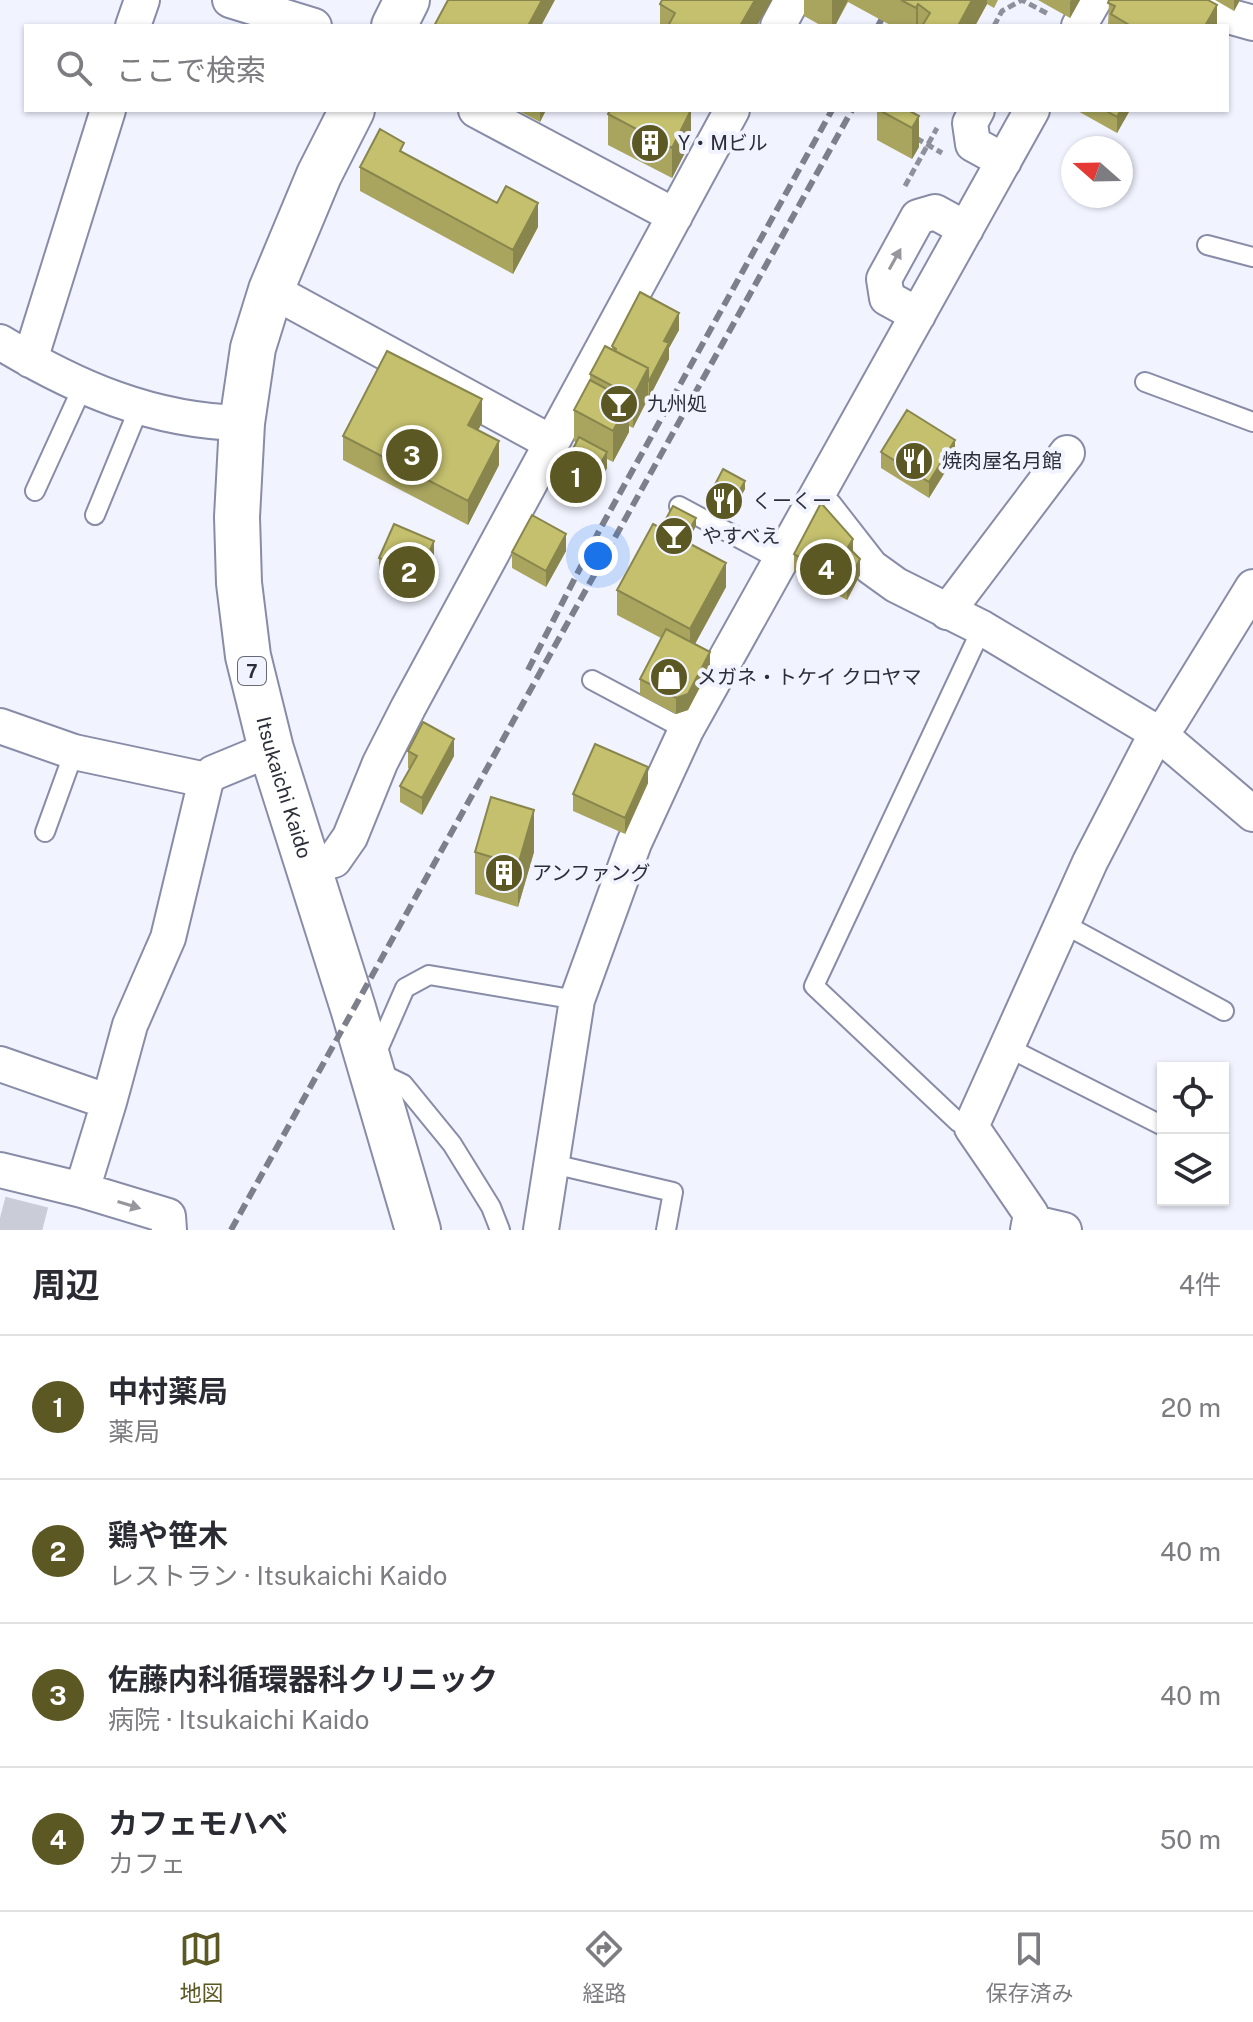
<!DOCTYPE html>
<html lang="ja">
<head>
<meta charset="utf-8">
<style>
  :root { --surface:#fff; --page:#f2f2f3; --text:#2b2b33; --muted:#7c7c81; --line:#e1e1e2; --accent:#5b5824 }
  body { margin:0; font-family:"Public Sans","Noto Sans JP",sans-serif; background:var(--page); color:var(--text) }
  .controls { position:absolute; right:24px; bottom:24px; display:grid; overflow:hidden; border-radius:0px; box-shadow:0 2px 6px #0004 }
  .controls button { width:72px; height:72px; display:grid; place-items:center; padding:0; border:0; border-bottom:2px solid var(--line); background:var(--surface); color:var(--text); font:40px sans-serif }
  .compass { position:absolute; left:1061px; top:136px; width:72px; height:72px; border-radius:50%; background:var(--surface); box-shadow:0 2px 6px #0004; rotate:290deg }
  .you { position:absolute; left:598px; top:556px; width:28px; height:28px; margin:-20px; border:6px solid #fff; border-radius:50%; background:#1a73e8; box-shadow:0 0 0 12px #1a73e833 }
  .badge { display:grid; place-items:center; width:52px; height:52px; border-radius:50%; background:var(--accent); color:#fff; font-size:26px; font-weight:700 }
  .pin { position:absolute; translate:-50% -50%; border:4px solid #fff; box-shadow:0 2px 8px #0006 }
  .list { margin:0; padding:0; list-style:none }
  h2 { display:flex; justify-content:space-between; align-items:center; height:104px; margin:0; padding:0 32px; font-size:34px }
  h2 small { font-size:26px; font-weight:400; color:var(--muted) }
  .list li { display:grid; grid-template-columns:52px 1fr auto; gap:24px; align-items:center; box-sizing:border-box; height:144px; padding:0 32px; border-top:2px solid var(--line) }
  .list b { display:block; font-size:30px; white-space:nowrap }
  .list p { margin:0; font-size:26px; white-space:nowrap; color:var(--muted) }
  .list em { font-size:26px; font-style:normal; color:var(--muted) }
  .icon { flex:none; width:44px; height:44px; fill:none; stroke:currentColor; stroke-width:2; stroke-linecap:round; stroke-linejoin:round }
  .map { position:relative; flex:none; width:1253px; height:1230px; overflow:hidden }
  .search { position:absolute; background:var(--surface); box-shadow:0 2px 6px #0004; left:24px; right:24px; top:24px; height:88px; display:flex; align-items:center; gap:20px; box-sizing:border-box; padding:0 28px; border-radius:0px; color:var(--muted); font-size:30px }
  .sheet { height:680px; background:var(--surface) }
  nav { display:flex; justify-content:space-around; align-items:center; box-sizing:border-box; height:112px; border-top:2px solid var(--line); background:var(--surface); font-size:22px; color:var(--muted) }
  nav a { display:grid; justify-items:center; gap:4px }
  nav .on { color:var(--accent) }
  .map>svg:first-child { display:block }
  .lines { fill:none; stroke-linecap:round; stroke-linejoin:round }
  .highway-tunnel { stroke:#caccd7; stroke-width:44; stroke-dasharray:44 22; stroke-linecap:butt }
  .lane-casing { stroke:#888ca7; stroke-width:22 }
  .street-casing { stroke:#888ca7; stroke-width:38 }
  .primary-casing { stroke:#888ca7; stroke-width:48 }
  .path { stroke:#8e909c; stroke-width:5; stroke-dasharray:8 4; stroke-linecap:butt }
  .lane { stroke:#fff; stroke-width:18 }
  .street { stroke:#fff; stroke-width:34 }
  .primary { stroke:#fff; stroke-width:44 }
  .rail { stroke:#7d7f8a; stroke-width:6; stroke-dasharray:12 6; stroke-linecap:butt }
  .wall { fill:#a9a55f }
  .shaded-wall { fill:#89864d }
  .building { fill:#c4c06e; stroke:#89864d; stroke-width:2 }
  .oneway { fill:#96969c }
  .labels { text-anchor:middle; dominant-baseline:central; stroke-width:8; stroke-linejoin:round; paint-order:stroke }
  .shield { fill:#f1f3ff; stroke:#676974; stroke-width:2 }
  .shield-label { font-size:18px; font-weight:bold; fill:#2c2e39 }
  .poi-label { font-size:20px; fill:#2c2e39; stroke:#f1f3ff; text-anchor:start }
  .street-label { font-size:20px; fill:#2c2e39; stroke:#f1f3ff }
</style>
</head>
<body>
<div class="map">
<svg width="1253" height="1230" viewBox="0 0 1253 1230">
  <rect width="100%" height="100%" fill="#f1f3ff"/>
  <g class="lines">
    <!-- highway-tunnel -->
    <path class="highway-tunnel" d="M0,1218L47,1230"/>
    <defs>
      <path id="lane" d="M1207,245L1253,257
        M1145,382L1253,422
        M35,491L83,386
        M679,506L780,560
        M95,515L139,408
        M592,680L686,730
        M45,832L74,752
        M1062,923L1224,1011
        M1007,1047L1163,1126
        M972,1128L958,1122L814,986L982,628
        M553,1164L673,1192L666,1230
        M500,1230L491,1207L452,1144L403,1084L370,1068L405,988L429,975L577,1000"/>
      <path id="street" d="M230,0L314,26
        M1187,0L1203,9L1253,23
        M133,26L142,0
        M778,26L792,0
        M1079,26L1094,0
        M476,110L675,216
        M977,110L970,123L973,144L1004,161
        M271,290L552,443
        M918,315L887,298L884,279L918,217L935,212L966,229
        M0,342C76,388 152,421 242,423
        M30,360L108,110
        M825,508L871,567L896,585L982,628L1159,734L1253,814
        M947,612L1067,453
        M0,726L74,752L206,780L213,773L271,749
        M308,867L334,860L350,837L380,763L408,708L732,110
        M0,1064L109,1102
        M0,1170L82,1190L168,1216L169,1230
        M82,1190L109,1102L130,1025L168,938L206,780
        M1030,1222L1064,1230
        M541,1230L577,1000L634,843L686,730L1032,110
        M1028,1230L1031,1214L972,1128L974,1120L1090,862L1150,746L1171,720L1253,587"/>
      <g id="primary">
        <path d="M394,26L407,0"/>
        <path id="s1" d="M352,110L319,175L271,290L253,348L242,423L237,517L239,583L248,656L271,749L353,1008L418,1230"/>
      </g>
    </defs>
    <!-- lane casing -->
    <use href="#lane" class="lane-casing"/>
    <!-- street casing -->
    <use href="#street" class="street-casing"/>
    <!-- primary casing -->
    <use href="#primary" class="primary-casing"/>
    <!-- path -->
    <path class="path" d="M994,26L1002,11L1022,0L1050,15
      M916,138L942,153
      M905,186L937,128"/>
    <!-- lane -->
    <use href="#lane" class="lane"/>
    <!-- street -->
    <use href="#street" class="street"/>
    <!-- primary -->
    <use href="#primary" class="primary"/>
    <!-- rail -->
    <path class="rail" d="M878,26L892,0
      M528,670L599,531L832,110
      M231,1230L852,110"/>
  </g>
  <!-- wall -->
  <path class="wall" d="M804,0H998L994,8L987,4L975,26H892L848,2L835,26H822L804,16Z
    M1038,0H1080L1070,18Z
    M1109,0L1217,26H1108Z
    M1215,0H1240L1234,11Z
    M660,4L757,26H660Z
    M517,110H546L540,122Z
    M877,110H911L919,147L912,159L877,140Z
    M1076,110H1130L1117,133Z
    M608,114L691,141L672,178L608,145Z
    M404,153L538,227L513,274L360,191V167Z
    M679,330L669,348V359L649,398L648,397L633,428L629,426V432L613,462L607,459V468L587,505L560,490V474L577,443L574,441V410L590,382V374L612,349V346Z
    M482,423L478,430L499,465L468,525L343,460V436Z
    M881,452L955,456L929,498L881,468Z
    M745,489L729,518L708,507V498Z
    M696,526L687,542L726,587L695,644L710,668L688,710L676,714L640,695V679L661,638L617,615V590L661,528Z
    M566,551L546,587L512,568V552Z
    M853,552L860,575L847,600L794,571V554Z
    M434,557L420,592L379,575V558Z
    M408,751L454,756L422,815L400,802V786L410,769L408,768Z
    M648,783L625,834L573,811V794Z
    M475,852H534L518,907L475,894Z"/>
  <!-- shaded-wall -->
  <path class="shaded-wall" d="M542,0H555L541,26H528Z
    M755,0H772L757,26H740Z
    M832,0H848L835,26H832Z
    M972,0H987V4L975,26H958Z
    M1071,0H1080L1070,18V2Z
    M1234,0H1240L1234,11Z
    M918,4V26H916V8Z
    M1217,5V26H1205Z
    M540,110H546L540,122Z
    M691,110V141L672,178V148Z
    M1121,110H1130L1117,133V117Z
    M919,116V147L912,159V128Z
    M538,203V227L513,274V250Z
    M679,313V330L669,348V359L649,398V381L664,341Z
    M648,368V399L633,428V397Z
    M482,399V423L468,449V425Z
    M629,401V432L613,462V431Z
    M955,440V456L929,498V482Z
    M499,441V465L468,525V501Z
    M607,452V468L587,505V488Z
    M745,481V489L729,518V510Z
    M696,518V526L679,556V548Z
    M566,534V551L546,587V571Z
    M853,539V556L848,547Z
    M434,541V557L420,592V575Z
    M860,559V575L847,600V584Z
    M726,563V587L690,653V629Z
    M710,652V668L688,710L676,714V698Z
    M454,739V756L422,815V798Z
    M648,767V783L625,834V818Z
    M534,810V852L518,907V865Z"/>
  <!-- building -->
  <path class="building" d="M448,0H542L528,26H434Z
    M662,0H755L740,26H668L675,13L660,4Z
    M901,0H972L958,26H922L930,13L918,4L916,8Z
    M1109,0H1208L1217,5L1205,26H1131L1111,14L1115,6L1108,3Z
    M610,110H691L672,148L608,114Z
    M879,110H908L919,116L912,128Z
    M1105,110H1121L1117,117Z
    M380,129L404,143L400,151L497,203L506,186L538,203L513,250L360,167Z
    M640,292L679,313L664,341L669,343L649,381H648V368L615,351L616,349L612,346Z
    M605,346L648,368L633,397L590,374Z
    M387,351L482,399L468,425L499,441L468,501L343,436Z
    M590,380L629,401L613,431L574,410Z
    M907,410L955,440L929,482L881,452Z
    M579,437L607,452L587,488L560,474Z
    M723,469L745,481L729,510L708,498Z
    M821,503L853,539L848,547L860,559L847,584L794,554Z
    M673,506L696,518L684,540L661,528Z
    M532,515L566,534L546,571L512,552Z
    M394,524L434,541L420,575L379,558Z
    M653,524L726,563L690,629L617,590Z
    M666,629L710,652L688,694L676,698L640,679Z
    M423,722L454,739L422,798L400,786L417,756L408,751Z
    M595,744L648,767L625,818L573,794Z
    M491,797L534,810L518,865L475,852Z"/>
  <!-- one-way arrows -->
  <defs><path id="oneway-solid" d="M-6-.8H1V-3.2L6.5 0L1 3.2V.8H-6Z" transform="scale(2)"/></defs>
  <g class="oneway">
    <use href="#oneway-solid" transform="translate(895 259) rotate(-61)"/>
    <use href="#oneway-solid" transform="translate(129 1205) rotate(17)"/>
  </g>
  <!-- icons -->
  <defs>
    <symbol id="building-disc" viewBox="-11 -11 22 22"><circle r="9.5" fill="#5b5824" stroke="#f1f3ff"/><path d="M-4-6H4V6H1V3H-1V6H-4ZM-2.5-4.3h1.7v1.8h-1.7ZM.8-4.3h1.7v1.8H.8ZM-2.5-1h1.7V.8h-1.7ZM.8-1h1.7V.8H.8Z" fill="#fff"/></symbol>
    <symbol id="bar-disc" viewBox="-11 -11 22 22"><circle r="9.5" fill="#5b5824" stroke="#f1f3ff"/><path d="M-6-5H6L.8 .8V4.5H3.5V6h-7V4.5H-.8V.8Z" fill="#fff"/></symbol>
    <symbol id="restaurant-disc" viewBox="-11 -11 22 22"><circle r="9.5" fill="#5b5824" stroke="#f1f3ff"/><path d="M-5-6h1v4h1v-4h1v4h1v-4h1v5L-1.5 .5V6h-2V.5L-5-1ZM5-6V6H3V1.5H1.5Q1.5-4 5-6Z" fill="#fff"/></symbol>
    <symbol id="shop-disc" viewBox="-11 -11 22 22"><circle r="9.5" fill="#5b5824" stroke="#f1f3ff"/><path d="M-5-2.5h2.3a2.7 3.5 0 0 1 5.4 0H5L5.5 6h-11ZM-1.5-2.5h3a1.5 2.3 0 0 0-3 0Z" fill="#fff"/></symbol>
  </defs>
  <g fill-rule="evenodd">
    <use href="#building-disc" x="628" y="121" width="44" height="44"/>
    <use href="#bar-disc" x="597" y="382" width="44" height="44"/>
    <use href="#restaurant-disc" x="892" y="439" width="44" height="44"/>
    <use href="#restaurant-disc" x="702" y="479" width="44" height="44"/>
    <use href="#bar-disc" x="652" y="514" width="44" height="44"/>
    <use href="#shop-disc" x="647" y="655" width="44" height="44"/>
    <use href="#building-disc" x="482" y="851" width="44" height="44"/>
  </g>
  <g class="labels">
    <!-- shield labels -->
    <rect class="shield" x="238" y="657" width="28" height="28" rx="6"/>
    <g class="shield-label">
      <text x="252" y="671">7</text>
    </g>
    <!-- poi labels -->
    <g class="poi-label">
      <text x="678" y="143">Y・Mビル</text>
      <text x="647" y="404">九州処</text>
      <text x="942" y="461">焼肉屋名月館</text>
      <text x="752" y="501">くーくー</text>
      <text x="702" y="536">やすべえ</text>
      <text x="697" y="677">メガネ・トケイ クロヤマ</text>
      <text x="532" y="873">アンファング</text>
    </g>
    <!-- street labels -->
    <g class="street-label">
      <text stroke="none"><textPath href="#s1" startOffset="704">Itsukaichi Kaido</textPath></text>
    </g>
  </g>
</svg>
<div class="controls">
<button><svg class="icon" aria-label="locate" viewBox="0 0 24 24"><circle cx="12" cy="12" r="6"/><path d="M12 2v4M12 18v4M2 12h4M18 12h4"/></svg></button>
<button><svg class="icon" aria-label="layers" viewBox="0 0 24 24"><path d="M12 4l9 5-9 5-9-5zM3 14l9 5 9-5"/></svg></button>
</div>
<svg class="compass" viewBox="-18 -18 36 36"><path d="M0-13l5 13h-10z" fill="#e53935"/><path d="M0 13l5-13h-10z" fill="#7c7c81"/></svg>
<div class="you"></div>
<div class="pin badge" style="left:576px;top:477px">1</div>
<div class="pin badge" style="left:409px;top:572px">2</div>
<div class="pin badge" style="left:412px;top:455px">3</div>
<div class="pin badge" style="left:826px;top:569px">4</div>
<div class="search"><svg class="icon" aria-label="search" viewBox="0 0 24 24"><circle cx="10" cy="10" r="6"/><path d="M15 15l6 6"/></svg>ここで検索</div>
</div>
<section class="sheet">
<h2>周辺<small>4件</small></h2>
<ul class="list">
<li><span class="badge">1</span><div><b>中村薬局</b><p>薬局</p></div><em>20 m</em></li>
<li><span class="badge">2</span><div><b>鶏や笹木</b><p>レストラン · Itsukaichi Kaido</p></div><em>40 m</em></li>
<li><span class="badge">3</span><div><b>佐藤内科循環器科クリニック</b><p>病院 · Itsukaichi Kaido</p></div><em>40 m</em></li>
<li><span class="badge">4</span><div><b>カフェモハべ</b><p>カフェ</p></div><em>50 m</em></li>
</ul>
</section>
<nav>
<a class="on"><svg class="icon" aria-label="map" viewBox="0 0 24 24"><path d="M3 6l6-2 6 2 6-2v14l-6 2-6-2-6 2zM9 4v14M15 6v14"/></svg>地図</a>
<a><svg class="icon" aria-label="directions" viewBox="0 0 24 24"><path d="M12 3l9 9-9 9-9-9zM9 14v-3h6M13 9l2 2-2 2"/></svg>経路</a>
<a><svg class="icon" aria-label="saved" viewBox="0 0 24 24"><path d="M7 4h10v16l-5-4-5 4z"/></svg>保存済み</a>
</nav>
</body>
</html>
